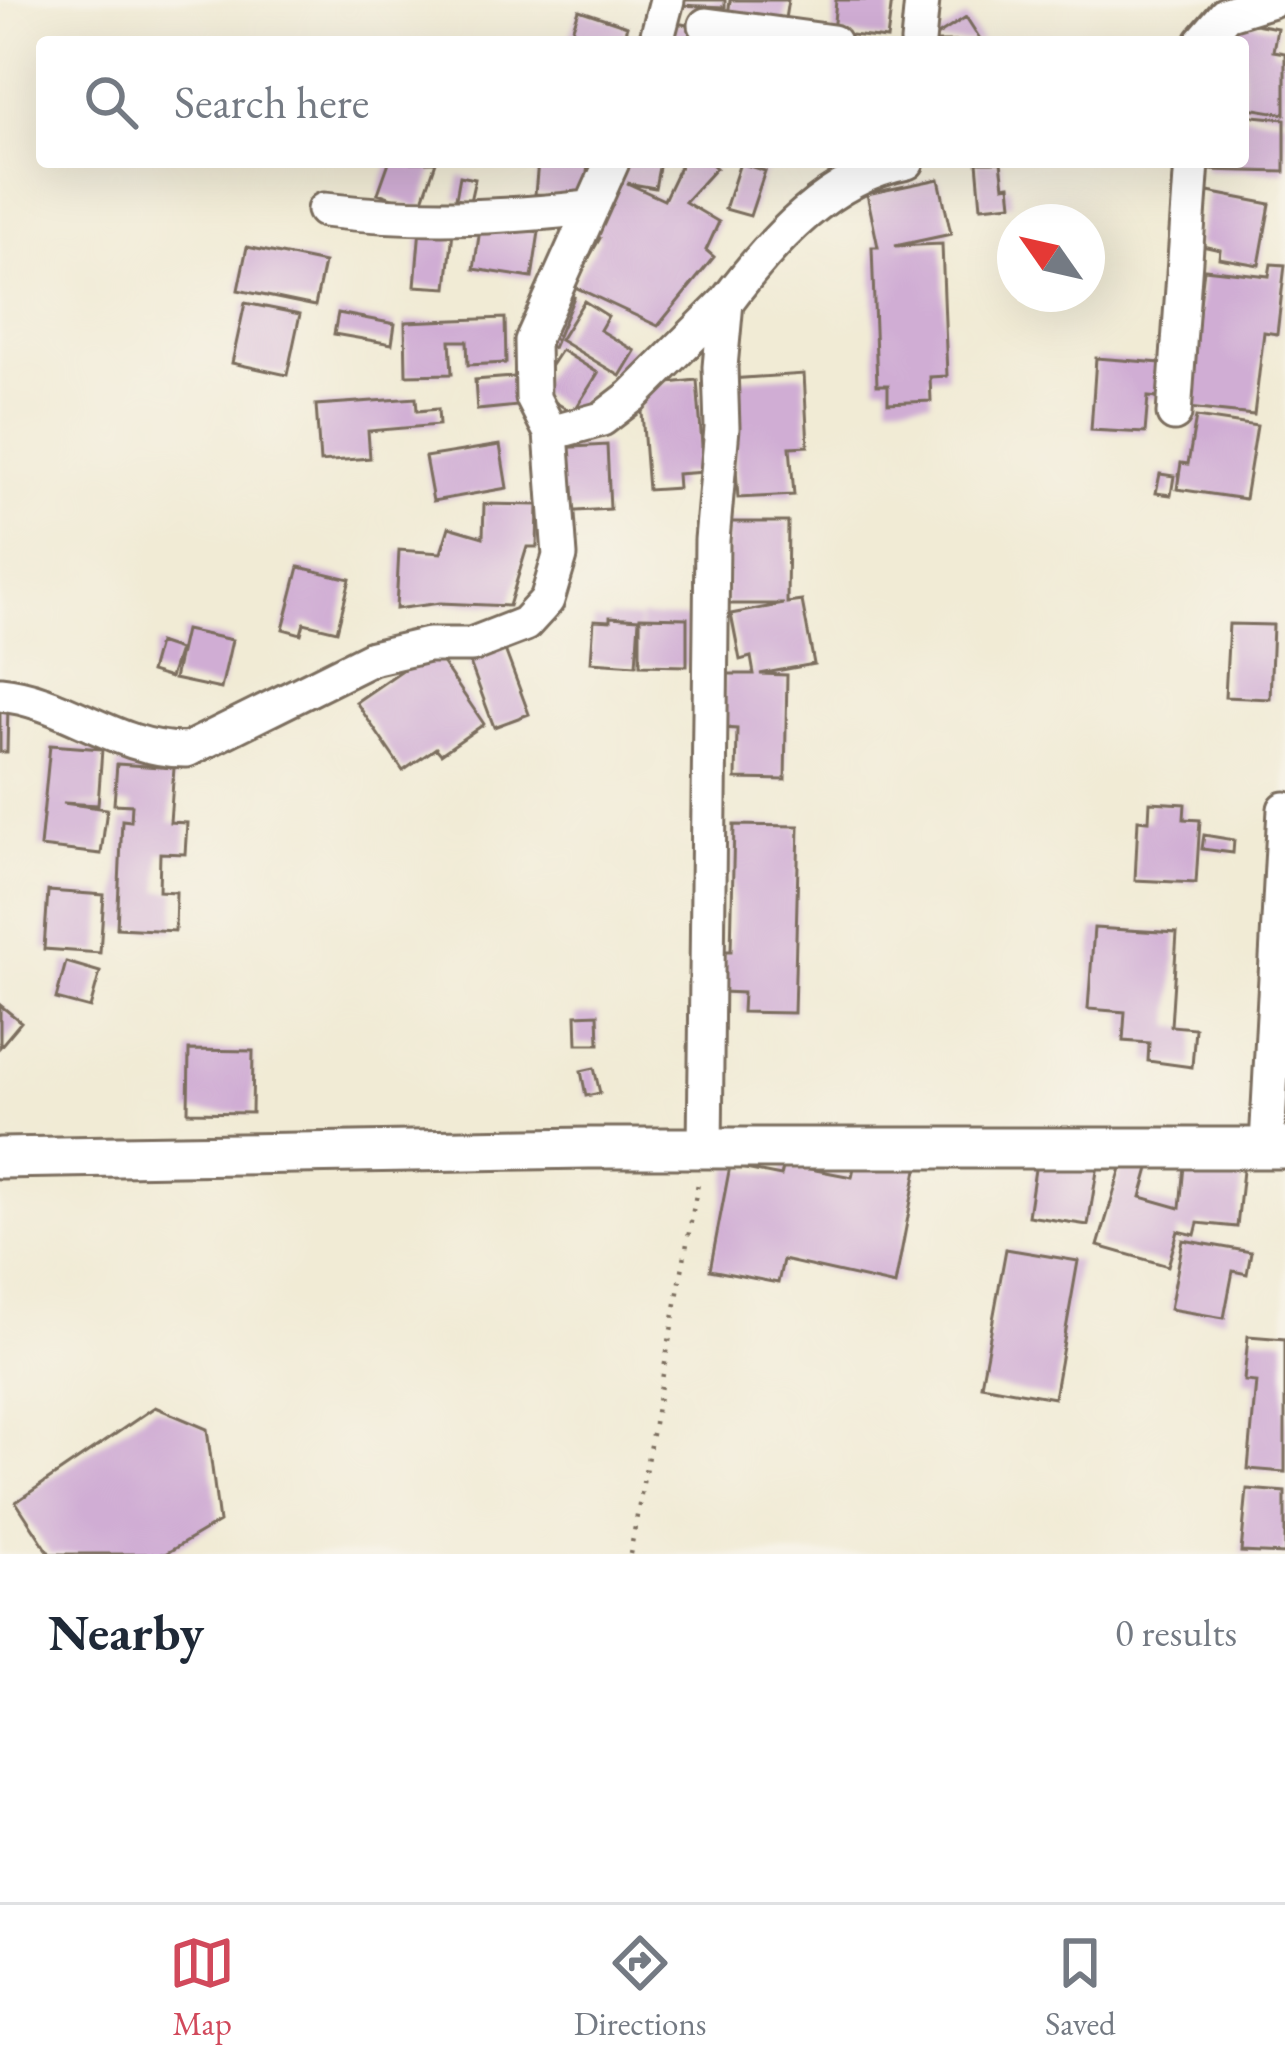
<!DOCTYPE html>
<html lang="en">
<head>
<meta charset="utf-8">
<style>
  :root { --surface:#fff; --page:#f2f2f3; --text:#1f2937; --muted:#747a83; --line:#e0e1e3; --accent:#d1495b }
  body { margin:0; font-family:"EB Garamond",serif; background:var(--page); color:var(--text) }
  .compass { position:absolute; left:997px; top:204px; width:108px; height:108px; border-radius:50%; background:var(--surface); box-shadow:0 12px 48px #0002; rotate:304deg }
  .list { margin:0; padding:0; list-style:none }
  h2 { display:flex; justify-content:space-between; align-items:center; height:156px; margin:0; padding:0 48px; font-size:51px }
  h2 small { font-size:39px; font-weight:400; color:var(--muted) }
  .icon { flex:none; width:66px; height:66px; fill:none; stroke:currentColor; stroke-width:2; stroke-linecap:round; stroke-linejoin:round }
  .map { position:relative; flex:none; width:1285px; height:1554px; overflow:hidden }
  .search { position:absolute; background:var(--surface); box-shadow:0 12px 48px #0002; left:36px; right:36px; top:36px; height:132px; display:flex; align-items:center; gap:30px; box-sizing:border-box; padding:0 42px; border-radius:12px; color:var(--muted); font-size:45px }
  .sheet { height:348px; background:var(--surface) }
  nav { display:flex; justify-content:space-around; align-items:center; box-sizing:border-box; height:168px; border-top:3px solid var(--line); background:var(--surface); font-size:33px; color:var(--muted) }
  nav a { display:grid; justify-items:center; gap:6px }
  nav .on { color:var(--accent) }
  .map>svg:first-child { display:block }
  .building { fill:#d0add4 }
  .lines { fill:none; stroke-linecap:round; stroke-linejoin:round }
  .minor-casing { stroke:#7b6e5e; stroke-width:39 }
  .tertiary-casing { stroke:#7b6e5e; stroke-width:45 }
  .path { stroke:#7b6e5e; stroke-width:4.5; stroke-dasharray:3 9; stroke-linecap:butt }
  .minor { stroke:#fff; stroke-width:33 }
  .tertiary { stroke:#fff; stroke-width:39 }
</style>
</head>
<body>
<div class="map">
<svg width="1285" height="1554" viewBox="0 0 1285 1554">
  <rect width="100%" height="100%" fill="#f7f3e8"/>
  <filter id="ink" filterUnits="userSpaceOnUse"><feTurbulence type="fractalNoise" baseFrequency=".00833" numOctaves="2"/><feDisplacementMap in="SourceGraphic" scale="24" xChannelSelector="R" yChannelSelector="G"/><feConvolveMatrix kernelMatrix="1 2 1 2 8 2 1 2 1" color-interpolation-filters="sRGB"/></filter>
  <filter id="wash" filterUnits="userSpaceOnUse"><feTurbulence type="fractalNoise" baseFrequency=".004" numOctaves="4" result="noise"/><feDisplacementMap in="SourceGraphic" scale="48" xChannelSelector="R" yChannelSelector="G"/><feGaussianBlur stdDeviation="2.7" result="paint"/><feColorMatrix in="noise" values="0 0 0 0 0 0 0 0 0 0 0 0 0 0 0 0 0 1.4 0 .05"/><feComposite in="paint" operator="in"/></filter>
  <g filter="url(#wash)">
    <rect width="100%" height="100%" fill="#f1ebd5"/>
    <g id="blocks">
      <!-- building -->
      <path class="building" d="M680,0H725V7L679,5Z
        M730,0H788L784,25L728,16Z
        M836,0H892L887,39L833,33Z
        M579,10L627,26L622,42H568Z
        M966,17L982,42H927Z
        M1228,19L1277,28L1273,51L1285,53V114L1243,107V42H1223Z
        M671,22L724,32L722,42H667Z
        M1243,115L1285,119V172L1205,170V162H1243Z
        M389,162H436L420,208L378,193Z
        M538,162H588L585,197L535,194Z
        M624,162H660L655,188L627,183L664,200L682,162H710L716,168L685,202L719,222L706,250L714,257L658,326L573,286L600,238L591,230Z
        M977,162H1001L1004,186L1010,185L1012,204L981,207Z
        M740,163L765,171L750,216L725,209Z
        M460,176L475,179L470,201L456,198Z
        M939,179L951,234L895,246L942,244L947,376L930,377L931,401L888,403V385H877L872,247H878L867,194Z
        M1208,192L1270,204L1259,265L1219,258L1220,250L1198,245Z
        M481,223L539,232L532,278L474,269Z
        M420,228L453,231L447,288L415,286Z
        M247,247L324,263L315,306L238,290Z
        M1271,264L1285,265L1277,334L1264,332L1254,415L1188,408L1204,269L1269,276Z
        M555,290L574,297L553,348L534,341Z
        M584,301L608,316L600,330L635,351L620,376L560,340Z
        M245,303L300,314L287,375L232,363Z
        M338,313L395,324L392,344L334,334Z
        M505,318L506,363L468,365L467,341H450L452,374L406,375L405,322Z
        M561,350L598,373L573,413L535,390Z
        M1096,358L1161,363L1159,398L1148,397L1145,433L1091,430Z
        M804,374L808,446L790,447L794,495L738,498L730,379Z
        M526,376L528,405L477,410L475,380Z
        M697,380L704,472L677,474L678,488L648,490L640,386Z
        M416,398L417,411L438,409L439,425L368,431L370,458L320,462L316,405Z
        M1196,417L1257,426L1245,499L1177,489L1181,463L1188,464Z
        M500,445L507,488L433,501L425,457Z
        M607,445L610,509L560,512L557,448Z
        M1160,474L1174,476L1171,495L1156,493Z
        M484,504L538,505L537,547H527L509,606L440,603L396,609L399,550L441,553L449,527L483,537Z
        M727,522H788L787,603L802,601L814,664L760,674L787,675L785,780L736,779L737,729L723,728L724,674H754L751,657L740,660L731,614L784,604H726Z
        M299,567L350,579L337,631L304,623L301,634L283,629Z
        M610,617L639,619L636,665L591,662L594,620L610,621Z
        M640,617L687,618V666L640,665Z
        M1229,624L1273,625L1270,699L1225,697Z
        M185,630L232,640L221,689L174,679Z
        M501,639L529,714L494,727L466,652Z
        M158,643L179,650L170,678L150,672Z
        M433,649L484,724L441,754L436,748L403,771L356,702Z
        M0,704H8L7,752H0Z
        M50,745L102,749L98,805L63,803L107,809L101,854L40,847Z
        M117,764L174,768L170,822L187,823L185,854L160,853L159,891L176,892L175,931L117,928L122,820L131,821L132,805L114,804Z
        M1150,802L1185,804L1184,819L1200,820L1196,883L1135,880L1138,820L1149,821Z
        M734,825L799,826L794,1013L742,1012L743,993L722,992L724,951H731Z
        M1204,835L1234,840L1233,853L1202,849Z
        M48,891L104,895L100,953L44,949Z
        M1094,928L1177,933L1171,1026L1195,1028L1192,1067L1148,1061L1149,1043L1123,1041L1125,1012L1088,1009Z
        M66,962L100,972L90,1008L56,999Z
        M0,1005L21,1022L0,1047Z
        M598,1014L599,1044H577L576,1015Z
        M189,1050L253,1051L252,1113L188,1112Z
        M594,1068L600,1093L586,1096L581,1071Z
        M857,1153L918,1164L895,1285L783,1260L778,1283L710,1270L730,1166L781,1176L784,1164L852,1177Z
        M1185,1155L1244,1161L1237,1227L1198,1223L1195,1235L1178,1231L1168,1266L1098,1246L1124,1158L1150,1165L1141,1197L1180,1208Z
        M1037,1156L1098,1165L1088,1225L1028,1216Z
        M1183,1240L1251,1252L1247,1274L1233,1271L1224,1318L1170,1309Z
        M1006,1249L1078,1261L1054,1398L981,1385Z
        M1248,1336L1285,1339V1472L1248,1469L1256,1382L1244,1381Z
        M155,1407L207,1429L219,1522L165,1554H50L16,1502Z
        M1247,1489L1285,1492V1554L1241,1552Z"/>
    </g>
  </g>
  <g filter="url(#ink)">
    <use href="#blocks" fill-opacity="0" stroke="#7b6e5e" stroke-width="3"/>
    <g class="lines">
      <defs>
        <path id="minor" d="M706,25L833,42
          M656,42L667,0
          M918,42L922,0
          M1202,42L1226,14L1272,0
          M612,162L532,341L533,398L551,433L602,419L632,396L726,302L720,367L722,428L712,540L705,1149
          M324,210C417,221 496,218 589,208
          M726,302C772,241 828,177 907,162
          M1174,414L1192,162
          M0,694C66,700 116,751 187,750L372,658L428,645H471L525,624L547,600L560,556L551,433
          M1267,1145L1285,809"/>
        <path id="tertiary" d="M0,1158L589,1148H1285"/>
      </defs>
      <!-- minor casing -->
      <use href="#minor" class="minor-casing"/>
      <!-- tertiary casing -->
      <use href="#tertiary" class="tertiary-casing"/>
      <!-- path -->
      <path class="path" d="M630,1554L699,1178"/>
      <!-- minor -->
      <use href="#minor" class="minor"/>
      <!-- tertiary -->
      <use href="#tertiary" class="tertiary"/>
    </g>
  </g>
</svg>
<svg class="compass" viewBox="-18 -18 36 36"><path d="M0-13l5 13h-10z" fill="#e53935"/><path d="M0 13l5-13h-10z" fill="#747a83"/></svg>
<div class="search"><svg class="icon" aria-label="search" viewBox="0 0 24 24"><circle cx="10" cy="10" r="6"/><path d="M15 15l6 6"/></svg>Search here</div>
</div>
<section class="sheet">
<h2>Nearby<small>0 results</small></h2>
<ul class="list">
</ul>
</section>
<nav>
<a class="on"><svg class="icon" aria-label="map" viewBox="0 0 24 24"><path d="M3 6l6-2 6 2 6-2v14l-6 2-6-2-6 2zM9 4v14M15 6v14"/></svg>Map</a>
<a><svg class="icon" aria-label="directions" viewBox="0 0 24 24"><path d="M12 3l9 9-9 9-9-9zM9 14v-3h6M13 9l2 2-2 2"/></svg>Directions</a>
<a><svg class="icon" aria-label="saved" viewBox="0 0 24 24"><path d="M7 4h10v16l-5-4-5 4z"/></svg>Saved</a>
</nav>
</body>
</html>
